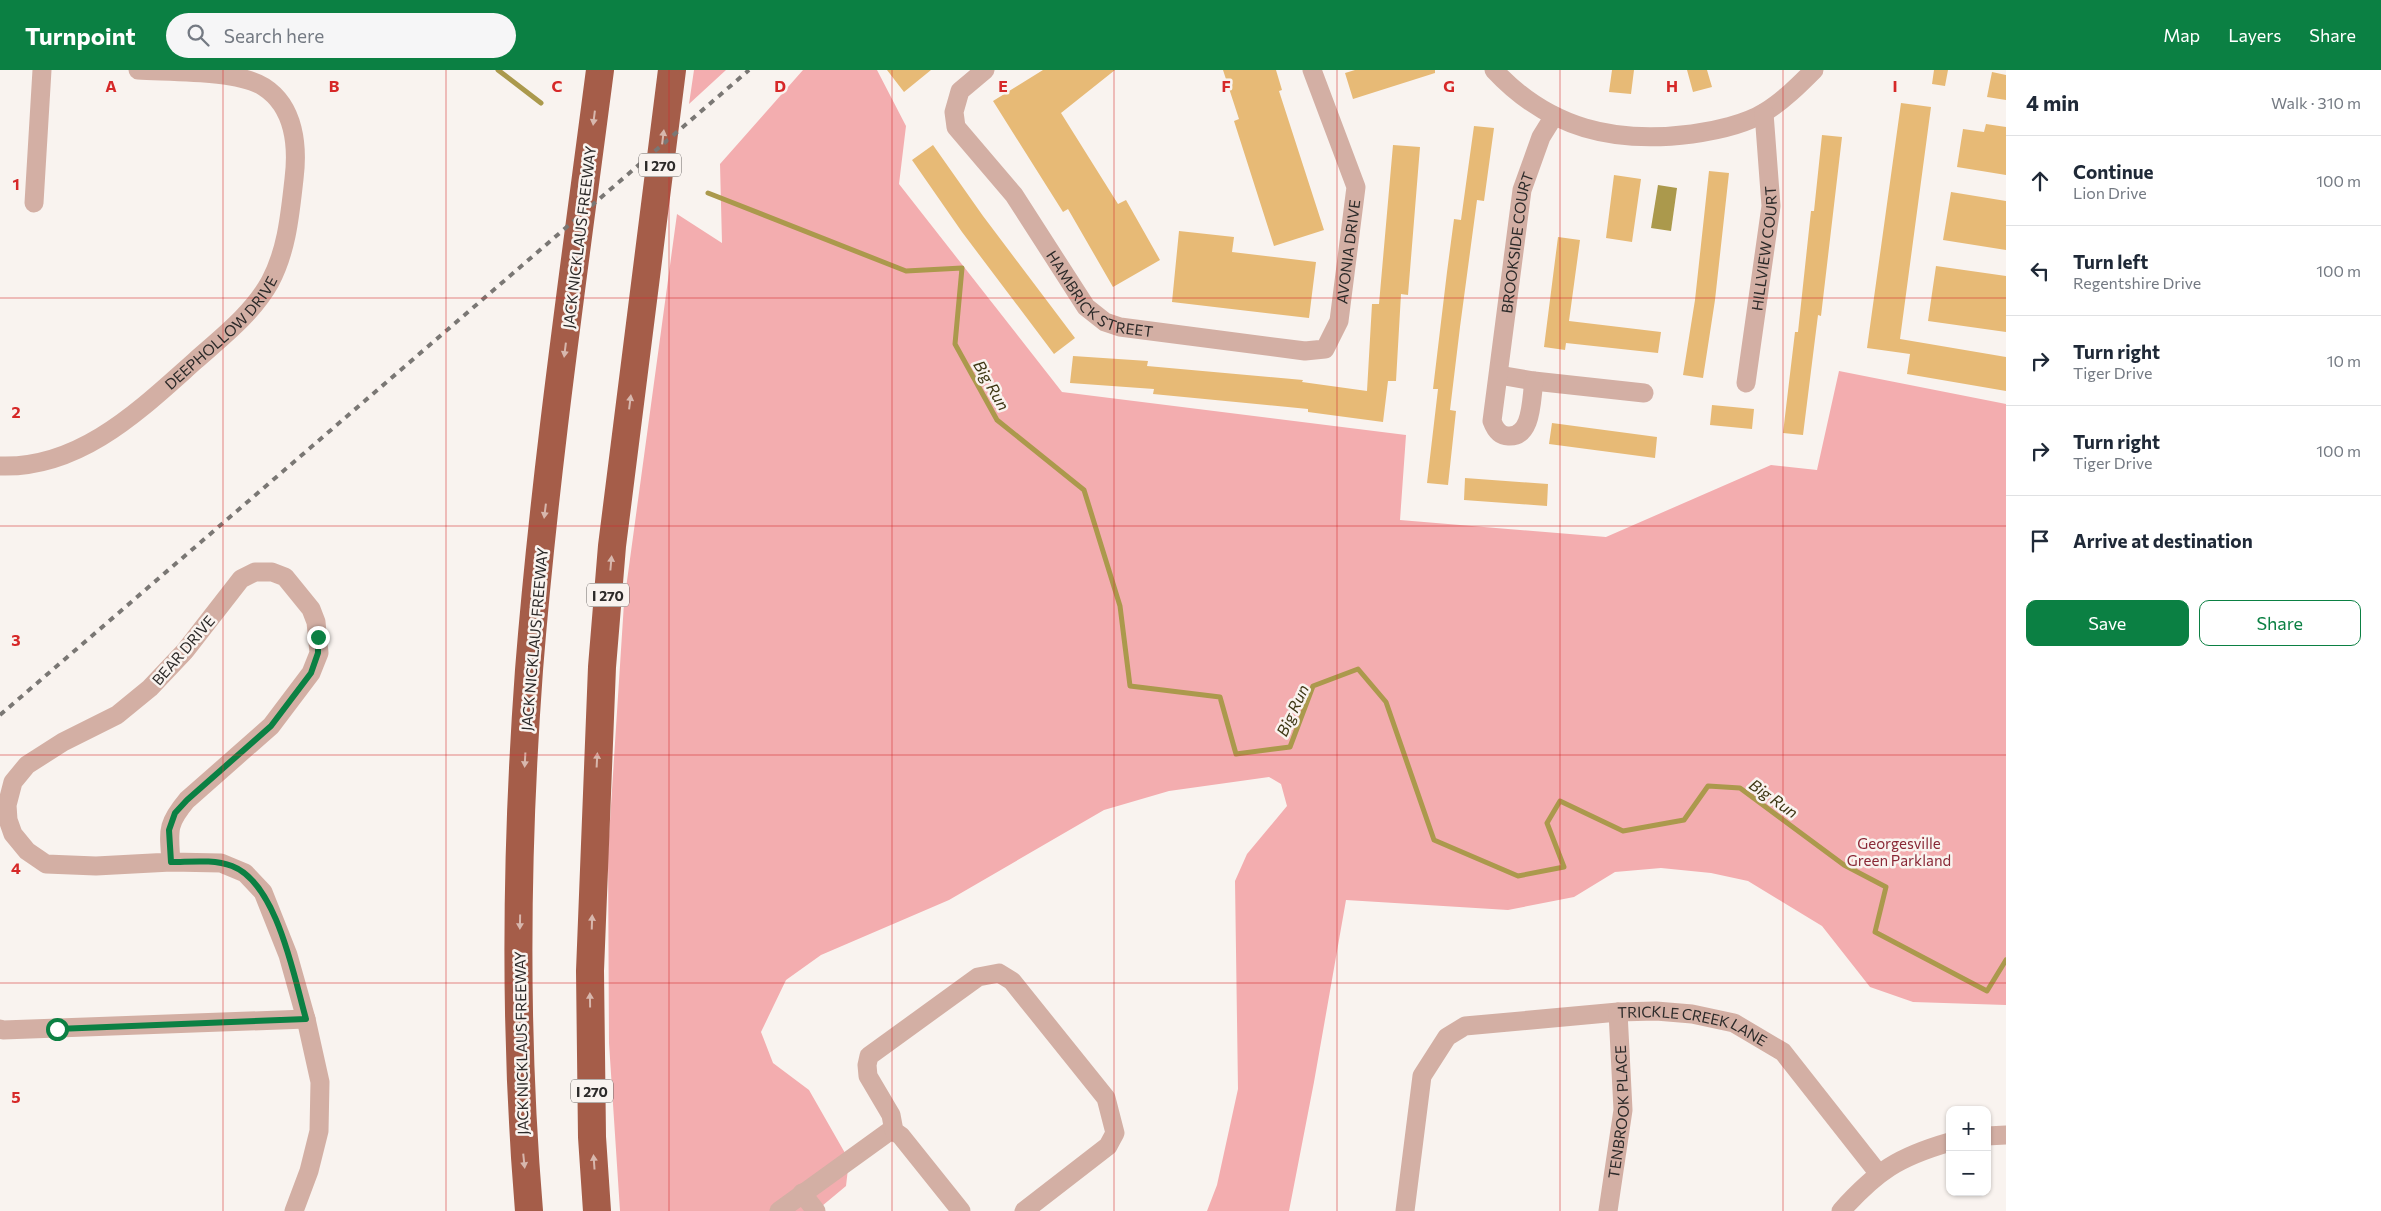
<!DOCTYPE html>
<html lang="en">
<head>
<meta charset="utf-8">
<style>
  :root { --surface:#fff; --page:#f6f6f7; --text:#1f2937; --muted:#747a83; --line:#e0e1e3; --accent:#0b8043 }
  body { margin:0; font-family:Commissioner,sans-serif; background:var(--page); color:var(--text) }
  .controls { position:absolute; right:15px; bottom:15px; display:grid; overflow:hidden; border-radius:10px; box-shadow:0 1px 4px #0004 }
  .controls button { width:45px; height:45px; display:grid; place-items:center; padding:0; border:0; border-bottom:1px solid var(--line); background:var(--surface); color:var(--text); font:25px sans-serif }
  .stop { position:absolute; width:15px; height:15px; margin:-11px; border:4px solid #0b8043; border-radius:50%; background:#fff }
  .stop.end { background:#0b8043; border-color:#fff; box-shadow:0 1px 5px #0008 }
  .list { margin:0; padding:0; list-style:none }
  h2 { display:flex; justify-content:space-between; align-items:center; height:65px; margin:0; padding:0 20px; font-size:21px }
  h2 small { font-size:16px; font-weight:400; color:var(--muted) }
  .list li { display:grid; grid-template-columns:32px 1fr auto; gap:15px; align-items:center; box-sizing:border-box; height:90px; padding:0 20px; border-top:1px solid var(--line) }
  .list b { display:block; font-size:19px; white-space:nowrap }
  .list p { margin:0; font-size:16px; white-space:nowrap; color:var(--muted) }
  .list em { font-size:16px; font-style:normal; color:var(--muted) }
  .actions { display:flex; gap:10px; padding:15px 20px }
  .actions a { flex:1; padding:11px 0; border:1px solid var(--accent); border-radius:10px; text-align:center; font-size:18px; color:var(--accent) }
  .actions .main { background:var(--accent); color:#fff }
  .icon { flex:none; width:28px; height:28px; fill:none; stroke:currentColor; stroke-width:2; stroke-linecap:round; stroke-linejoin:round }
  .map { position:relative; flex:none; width:2006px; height:1141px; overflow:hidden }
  header { display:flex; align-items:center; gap:30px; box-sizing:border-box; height:70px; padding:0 25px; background:var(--accent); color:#fff }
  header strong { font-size:24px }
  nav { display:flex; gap:28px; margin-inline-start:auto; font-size:18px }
  .search { width:350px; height:45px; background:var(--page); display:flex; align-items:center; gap:12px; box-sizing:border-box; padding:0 18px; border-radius:28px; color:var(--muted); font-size:19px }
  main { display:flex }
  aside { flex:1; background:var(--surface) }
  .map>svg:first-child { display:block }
  .green { fill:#f3adaf }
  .water { fill:#ab994c }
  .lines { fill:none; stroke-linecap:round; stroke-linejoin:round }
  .stream { stroke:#ab994c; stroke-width:5 }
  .building { fill:#e7ba76 }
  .minor { stroke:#d3afa4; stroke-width:19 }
  .motorway { stroke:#a55d49; stroke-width:28 }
  .rail { stroke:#7a7774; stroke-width:4; stroke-dasharray:6 6; stroke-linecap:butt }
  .oneway { fill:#d7b7ad }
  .route { stroke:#0b8043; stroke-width:6 }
  .grid { fill:none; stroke:#d62828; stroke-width:1; stroke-opacity:0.55 }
  .labels { text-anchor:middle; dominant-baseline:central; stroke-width:5; stroke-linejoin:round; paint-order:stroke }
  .shield { fill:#f9f3ef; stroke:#6a6664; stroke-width:1 }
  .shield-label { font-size:14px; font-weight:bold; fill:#2c2a29 }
  .street-label { font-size:15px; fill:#2c2a29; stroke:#f9f3ef }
  .park-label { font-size:15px; fill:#892836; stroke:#f9f3ef }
  .water-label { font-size:16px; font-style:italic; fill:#3e3714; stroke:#f9f3ef }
  .grid-label { font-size:16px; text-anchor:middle; font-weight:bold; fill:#d62828; stroke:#f9f3ef; stroke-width:5; stroke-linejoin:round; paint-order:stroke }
</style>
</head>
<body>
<header>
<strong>Turnpoint</strong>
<div class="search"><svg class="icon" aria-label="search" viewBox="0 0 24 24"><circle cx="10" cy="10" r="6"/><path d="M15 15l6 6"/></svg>Search here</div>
<nav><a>Map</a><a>Layers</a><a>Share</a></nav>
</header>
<main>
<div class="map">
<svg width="2006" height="1141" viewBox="0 0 2006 1141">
  <rect width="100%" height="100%" fill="#f9f3ef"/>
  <!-- green -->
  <path class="green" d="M694,0H726L689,34Z
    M803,0H877L906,56L899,114L1062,322L1406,365L1400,450L1606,467L1771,395L1817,400L1839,301L2006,334V935L1913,932L1870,917L1822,856L1748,811L1711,803L1661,798L1615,802L1574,827L1508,840L1346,830L1314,1012L1289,1141H1207L1217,1115L1238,1019L1235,811L1247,784L1287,736L1281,714L1269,707L1169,721L1104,740L949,830L821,885L786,910L761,962L773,993L809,1020L849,1090L846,1116L816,1141H620L609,973L608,782L624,533L677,144L722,173L720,94Z"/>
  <!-- water -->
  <path class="water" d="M1658,115L1677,118L1671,161L1651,158Z"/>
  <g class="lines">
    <!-- stream -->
    <path class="stream" d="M498,0L541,33
      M708,123L906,201L962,198L955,274L997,350L1084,420L1120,536L1130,616L1220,627L1236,684L1290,677L1313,616L1358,599L1386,632L1434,770L1518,806L1564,797L1547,753L1560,731L1623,761L1684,750L1708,716L1740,718L1844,795L1886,817L1875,862L1987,921L2006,890"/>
  </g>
  <!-- building -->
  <path class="building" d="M887,0H931L904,22Z
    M1043,0H1115L1061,43L1118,134L1126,130L1160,190L1113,217L1068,139L1063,142L993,31Z
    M1223,0H1276L1282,20L1279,21L1324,160L1274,176L1234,51L1239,49Z
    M1355,0H1435V3L1353,29L1345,3Z
    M1612,0H1634L1631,24L1609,22Z
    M1687,0H1707L1712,17L1693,22Z
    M1934,0H1948L1945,16L1932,14Z
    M1992,2L2006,5V30L1987,27Z
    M1901,33L1931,37L1900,269L2006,287V321L1907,304L1910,284L1867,278Z
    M1986,54L2006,57V105L1957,97L1963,59L1984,62Z
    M1474,56L1494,58L1484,131L1477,130L1460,257L1450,340L1456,341L1448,415L1427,413L1438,319H1433L1447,202L1454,149L1461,150Z
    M1822,65L1842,67L1821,246L1818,245L1803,365L1783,363L1795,262H1798L1811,141H1814Z
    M933,75L983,146L1075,268L1054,284L962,162L912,90Z
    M1393,75L1420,77L1408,225L1401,224L1396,311H1388L1383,352L1308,342V339L1153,324L1154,319L1070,313L1073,286L1148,291L1147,296L1303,310L1302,312L1367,321L1372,234H1379Z
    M1709,101L1729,103L1715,230L1703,308L1683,305L1695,230Z
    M1614,105L1641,109L1632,172L1606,168Z
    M1951,122L2006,131V180L1943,170Z
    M1179,161L1234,167L1232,182L1316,192L1309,248L1172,232Z
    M1558,167L1580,170L1569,251L1661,262L1658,283L1566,273L1565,280L1544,277Z
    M1936,196L2006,206V262L1928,251Z
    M1712,335L1754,339L1752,359L1710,355Z
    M1552,353L1657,367L1655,388L1549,374Z
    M1465,408L1548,414L1547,436L1464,430Z"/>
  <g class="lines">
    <!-- minor -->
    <g class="minor">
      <path id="s1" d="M985,0L960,21L954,42L956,57L1014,125L1086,237L1105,252L1120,257L1305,281L1325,279L1339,251L1356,117L1312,0"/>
      <path d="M1494,0C1549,59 1615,74 1692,64C1714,61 1746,54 1765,42C1783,31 1799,15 1814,0"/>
      <path d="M34,133L42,0"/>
      <path d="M1499,305L1534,311L1644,323"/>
      <path id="s2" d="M1534,311C1531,328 1533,368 1508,366C1499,366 1495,359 1492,351L1522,120L1541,67L1554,46"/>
      <path id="s3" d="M1746,313L1771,136L1764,43"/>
      <path id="s4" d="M0,396C80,399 140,340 195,291C222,267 252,244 270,212C287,180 290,144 294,109C298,77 295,37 264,17C238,0 171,2 138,0"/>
      <path d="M171,792C169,761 166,755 187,730L271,656L311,603L319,583L316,552L311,539L285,507L272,502H255L241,509L185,581L150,618L117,645L63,672L27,695L13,712L7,735L8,750L13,764L27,781L46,794L96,796L171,792L221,793L245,803L263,822L288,885L306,949L320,1012L319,1061L309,1101L294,1141"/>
      <path d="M0,959L3,960L306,949"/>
      <path d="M1987,1066L2006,1065"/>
      <path d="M802,1123L816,1141"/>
      <path d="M779,1141L887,1063L894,1061"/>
      <path d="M961,1141L901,1066L894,1061L891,1045L868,1006L867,995L869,986L978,907L999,903L1012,911L1106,1028L1115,1063L1108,1076L1024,1141"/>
      <path id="s5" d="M1405,1141L1422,1006L1447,967L1465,956L1618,942L1656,941L1692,944L1734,953L1783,982L1879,1104"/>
      <path id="s6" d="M1608,1141L1623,1040L1618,942"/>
      <path d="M1841,1141C1877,1101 1898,1087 1950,1072"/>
    </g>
    <!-- motorway -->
    <path class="motorway" d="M529,1141C514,963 516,778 529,600C545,400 574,200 600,0
      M597,1141L592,1067L590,901L602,597L612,476L672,0"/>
    <!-- rail -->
    <path class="rail" d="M0,645L749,0"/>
  </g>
  <!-- one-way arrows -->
  <defs><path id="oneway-solid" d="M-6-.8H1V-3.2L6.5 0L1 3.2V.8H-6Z" transform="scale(1.25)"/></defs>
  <g class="oneway">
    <use href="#oneway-solid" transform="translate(594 48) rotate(97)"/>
    <use href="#oneway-solid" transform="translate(663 67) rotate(-83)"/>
    <use href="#oneway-solid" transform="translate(565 280) rotate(97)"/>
    <use href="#oneway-solid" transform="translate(630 332) rotate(-83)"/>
    <use href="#oneway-solid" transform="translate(545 441) rotate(97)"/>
    <use href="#oneway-solid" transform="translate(611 493) rotate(-85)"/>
    <use href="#oneway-solid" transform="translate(525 690) rotate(93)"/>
    <use href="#oneway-solid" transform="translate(597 690) rotate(-87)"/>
    <use href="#oneway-solid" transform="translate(520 852) rotate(91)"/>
    <use href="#oneway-solid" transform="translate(592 852) rotate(-88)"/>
    <use href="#oneway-solid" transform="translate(590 930) rotate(-91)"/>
    <use href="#oneway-solid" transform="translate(524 1091) rotate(84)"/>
    <use href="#oneway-solid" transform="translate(594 1092) rotate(-94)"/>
  </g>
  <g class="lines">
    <!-- route -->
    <path class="route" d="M57,959L306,949C294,907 277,813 232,796C213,789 190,792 171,792L169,760L175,743L187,730L271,656L311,603L318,583V567"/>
  </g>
  <!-- grid -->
  <path class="grid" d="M223,0V1141M446,0V1141M669,0V1141M892,0V1141M1114,0V1141M1337,0V1141M1560,0V1141M1783,0V1141M0,228H2006M0,456H2006M0,685H2006M0,913H2006"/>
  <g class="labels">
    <!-- shield labels -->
    <g class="shield">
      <rect x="639" y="83.5" width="42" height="23" rx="4"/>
      <rect x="587" y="513.5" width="42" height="23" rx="4"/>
      <rect x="571" y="1009.5" width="42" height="23" rx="4"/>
    </g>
    <g class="shield-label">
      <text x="660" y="95">I 270</text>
      <text x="608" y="525">I 270</text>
      <text x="592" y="1021">I 270</text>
    </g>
    <!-- street labels -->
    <g class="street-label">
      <text transform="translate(579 167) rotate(-83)">JACK NICKLAUS FREEWAY</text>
      <text stroke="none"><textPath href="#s2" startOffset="271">BROOKSIDE COURT</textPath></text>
      <text stroke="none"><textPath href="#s3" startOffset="136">HILLVIEW COURT</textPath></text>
      <text stroke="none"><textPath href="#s1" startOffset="640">AVONIA DRIVE</textPath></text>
      <text stroke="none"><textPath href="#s1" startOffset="296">HAMBRICK STREET</textPath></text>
      <text stroke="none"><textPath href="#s4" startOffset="266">DEEPHOLLOW DRIVE</textPath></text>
      <text transform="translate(534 569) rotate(-85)">JACK NICKLAUS FREEWAY</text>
      <text transform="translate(183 580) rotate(-49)">BEAR DRIVE</text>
      <text stroke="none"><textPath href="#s5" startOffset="434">TRICKLE CREEK LANE</textPath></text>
      <text transform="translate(521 973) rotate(-91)">JACK NICKLAUS FREEWAY</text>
      <text stroke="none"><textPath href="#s6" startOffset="100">TENBROOK PLACE</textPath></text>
    </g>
    <!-- park labels -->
    <g class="park-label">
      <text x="1899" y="773">Georgesville<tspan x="1899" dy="17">Green Parkland</tspan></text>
    </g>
    <!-- water labels -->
    <g class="water-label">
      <text transform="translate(992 315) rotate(60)">Big Run</text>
      <text transform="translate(1292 640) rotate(-65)">Big Run</text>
      <text transform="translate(1774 728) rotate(35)">Big Run</text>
    </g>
  </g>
  <g class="grid-label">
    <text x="111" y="22">A</text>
    <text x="334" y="22">B</text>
    <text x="557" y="22">C</text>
    <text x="780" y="22">D</text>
    <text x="1003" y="22">E</text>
    <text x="1226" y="22">F</text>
    <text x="1449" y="22">G</text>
    <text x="1672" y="22">H</text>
    <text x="1895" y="22">I</text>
    <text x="16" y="120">1</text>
    <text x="16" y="348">2</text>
    <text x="16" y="576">3</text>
    <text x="16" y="804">4</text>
    <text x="16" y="1033">5</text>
  </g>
</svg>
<div class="controls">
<button>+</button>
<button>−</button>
</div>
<div class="stop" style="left:57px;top:959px"></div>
<div class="stop end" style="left:318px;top:567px"></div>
</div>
<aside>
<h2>4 min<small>Walk · 310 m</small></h2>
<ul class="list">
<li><svg class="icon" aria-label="ahead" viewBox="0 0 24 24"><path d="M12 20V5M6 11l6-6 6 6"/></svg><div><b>Continue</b><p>Lion Drive</p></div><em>100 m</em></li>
<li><svg class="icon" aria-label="left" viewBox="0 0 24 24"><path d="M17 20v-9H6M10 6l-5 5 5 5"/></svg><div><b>Turn left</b><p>Regentshire Drive</p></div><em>100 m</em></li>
<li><svg class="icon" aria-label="right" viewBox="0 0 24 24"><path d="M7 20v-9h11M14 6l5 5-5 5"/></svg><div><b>Turn right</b><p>Tiger Drive</p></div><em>10 m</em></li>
<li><svg class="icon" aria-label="right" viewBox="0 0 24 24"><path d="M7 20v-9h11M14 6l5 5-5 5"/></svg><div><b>Turn right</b><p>Tiger Drive</p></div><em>100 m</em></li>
<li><svg class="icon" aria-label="arrive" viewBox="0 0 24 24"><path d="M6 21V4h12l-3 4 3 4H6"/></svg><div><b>Arrive at destination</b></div></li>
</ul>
<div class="actions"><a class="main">Save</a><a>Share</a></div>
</aside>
</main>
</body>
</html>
